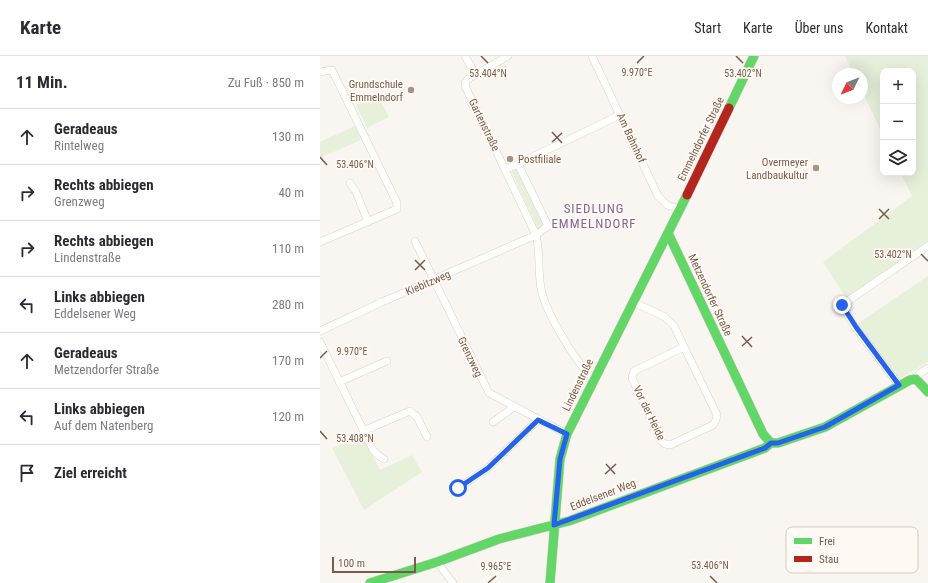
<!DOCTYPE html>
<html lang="de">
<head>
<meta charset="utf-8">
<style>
  :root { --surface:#fff; --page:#f7f7f7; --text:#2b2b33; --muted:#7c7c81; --line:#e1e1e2 }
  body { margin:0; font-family:"Roboto Condensed",sans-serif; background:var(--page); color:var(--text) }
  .controls { position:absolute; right:12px; top:12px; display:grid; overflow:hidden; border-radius:8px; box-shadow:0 4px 16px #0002 }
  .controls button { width:36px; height:36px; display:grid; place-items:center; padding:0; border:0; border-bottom:1px solid var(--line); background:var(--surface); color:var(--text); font:20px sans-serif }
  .compass { position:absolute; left:512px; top:12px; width:36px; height:36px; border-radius:50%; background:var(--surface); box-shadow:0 4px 16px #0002; rotate:227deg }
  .scale { position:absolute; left:12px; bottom:10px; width:84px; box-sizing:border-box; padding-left:4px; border:2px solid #7a5c4d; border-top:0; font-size:11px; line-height:14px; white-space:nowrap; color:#7a5c4d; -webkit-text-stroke:3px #fffaf3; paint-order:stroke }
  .stop { position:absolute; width:12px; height:12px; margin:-9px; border:3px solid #2563eb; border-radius:50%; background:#fff }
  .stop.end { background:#2563eb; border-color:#fff; box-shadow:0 1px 4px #0008 }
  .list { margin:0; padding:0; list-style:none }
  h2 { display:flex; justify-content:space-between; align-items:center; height:52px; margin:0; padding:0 16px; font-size:17px }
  h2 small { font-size:13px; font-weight:400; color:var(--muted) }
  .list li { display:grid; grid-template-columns:26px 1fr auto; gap:12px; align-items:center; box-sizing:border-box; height:56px; padding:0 16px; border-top:1px solid var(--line) }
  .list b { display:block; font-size:15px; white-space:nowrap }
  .list p { margin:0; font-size:13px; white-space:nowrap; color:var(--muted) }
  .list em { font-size:13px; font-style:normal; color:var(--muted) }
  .icon { flex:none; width:22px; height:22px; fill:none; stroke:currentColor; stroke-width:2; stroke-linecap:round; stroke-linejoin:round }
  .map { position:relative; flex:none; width:608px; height:527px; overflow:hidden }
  header { display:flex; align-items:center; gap:24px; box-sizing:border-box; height:56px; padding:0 20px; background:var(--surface); border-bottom:1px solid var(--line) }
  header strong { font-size:19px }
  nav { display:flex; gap:22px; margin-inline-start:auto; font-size:14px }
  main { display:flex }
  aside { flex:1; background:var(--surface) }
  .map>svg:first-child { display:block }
  .green { fill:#e7f0db }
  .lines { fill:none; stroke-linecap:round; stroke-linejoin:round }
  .street-casing { stroke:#d7d1cb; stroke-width:8 }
  .fast-casing { stroke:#d9d2cb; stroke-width:10 }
  .jam-casing { stroke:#d9d2cb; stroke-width:10 }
  .street { stroke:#fefefd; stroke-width:7 }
  .fast { stroke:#63d668; stroke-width:9 }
  .jam { stroke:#b3261e; stroke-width:9 }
  .route { stroke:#2563eb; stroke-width:5 }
  .ticks { fill:none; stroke:#7a5c4d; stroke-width:1.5 }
  .poi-dot { fill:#a69286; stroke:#fffaf3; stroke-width:1.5 }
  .labels { text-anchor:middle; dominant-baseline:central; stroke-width:3.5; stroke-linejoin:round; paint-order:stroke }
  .poi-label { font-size:11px; fill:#7a5c4d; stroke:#fffaf3; text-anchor:end }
  .street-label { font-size:11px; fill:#7a5c4d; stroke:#fffaf3 }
  .quarter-label { font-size:13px; letter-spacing:1px; fill:#846695; stroke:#fffaf3 }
  .key { fill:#fffaf3; stroke:#d7cbc1; stroke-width:1 }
  .key-label { font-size:11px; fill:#7a5c4d }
  .ticks-label { font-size:10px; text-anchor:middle; fill:#7a5c4d; stroke:#fffaf3; stroke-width:3.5; stroke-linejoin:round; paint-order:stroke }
</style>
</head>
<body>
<header>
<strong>Karte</strong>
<nav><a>Start</a><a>Karte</a><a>Über uns</a><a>Kontakt</a></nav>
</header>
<main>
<aside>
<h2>11 Min.<small>Zu Fuß · 850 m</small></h2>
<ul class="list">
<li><svg class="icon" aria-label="ahead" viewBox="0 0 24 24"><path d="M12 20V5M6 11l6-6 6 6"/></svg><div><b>Geradeaus</b><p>Rintelweg</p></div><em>130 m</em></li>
<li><svg class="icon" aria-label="right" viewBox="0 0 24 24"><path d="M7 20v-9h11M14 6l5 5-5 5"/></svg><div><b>Rechts abbiegen</b><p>Grenzweg</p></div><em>40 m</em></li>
<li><svg class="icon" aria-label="right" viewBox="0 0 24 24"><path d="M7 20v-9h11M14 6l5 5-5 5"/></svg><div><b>Rechts abbiegen</b><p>Lindenstraße</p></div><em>110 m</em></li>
<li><svg class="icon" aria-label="left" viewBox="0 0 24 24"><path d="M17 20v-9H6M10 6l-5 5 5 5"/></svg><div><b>Links abbiegen</b><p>Eddelsener Weg</p></div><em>280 m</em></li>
<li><svg class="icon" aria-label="ahead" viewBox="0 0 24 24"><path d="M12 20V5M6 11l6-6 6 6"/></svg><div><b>Geradeaus</b><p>Metzendorfer Straße</p></div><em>170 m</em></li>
<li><svg class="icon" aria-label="left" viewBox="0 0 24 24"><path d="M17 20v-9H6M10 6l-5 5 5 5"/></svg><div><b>Links abbiegen</b><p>Auf dem Natenberg</p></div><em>120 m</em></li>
<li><svg class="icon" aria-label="arrive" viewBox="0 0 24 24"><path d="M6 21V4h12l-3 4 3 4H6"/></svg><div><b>Ziel erreicht</b></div></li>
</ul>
</aside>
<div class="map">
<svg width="608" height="527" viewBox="0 0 608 527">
  <rect width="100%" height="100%" fill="#f9f5f0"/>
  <!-- green -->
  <path class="green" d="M525,0H608V185L527,243L503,206L592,140L581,117H593V15H563V79L542,35V18H534Z
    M57,38L69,61L47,72L36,49Z
    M35,70L41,84L0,102V86Z
    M197,112L224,170L218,173L191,115Z
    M608,220V306L579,323L574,320L537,268Z
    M42,379L60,414L92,399L102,416L44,454L12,392Z"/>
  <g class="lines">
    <defs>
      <path id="street" d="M145,0L155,18
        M188,0L148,23L145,27L146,32L216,179C221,199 217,218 222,237C228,260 257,309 275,324
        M272,0L338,140L347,149L360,153
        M0,16L12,14L16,22L77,147V153L0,186
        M185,114L300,59
        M30,127L36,136L48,166
        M95,185L169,337L247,378
        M313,246L345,261L354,270L397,359L396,364L393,369L350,389L345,388L341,385L312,322L314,315L364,291
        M0,275L62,246L216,179L228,170L198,108
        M0,286L53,394L59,400L64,403
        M596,323L600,317L608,312
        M19,326L67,305
        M579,329L535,271L522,249L608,190
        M173,366L194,351
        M43,375L90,355L97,361L107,381
        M138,432L168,412L218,364
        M117,506L133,527"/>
      <path id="fast" d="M409,52L434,0
        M348,177L443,378L451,387H458L505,371L590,324L596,323L608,336
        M50,527L117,506L179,483L249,465L445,392L451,387
        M230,527L240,403L247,378L367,139"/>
      <path id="jam" d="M367,139L409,52"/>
    </defs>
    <!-- street casing -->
    <use href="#street" class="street-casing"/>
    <!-- fast casing -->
    <use href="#fast" class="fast-casing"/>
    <!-- jam casing -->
    <use href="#jam" class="jam-casing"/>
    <!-- street -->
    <use href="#street" class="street"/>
    <!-- fast -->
    <use href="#fast" class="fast"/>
    <!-- jam -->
    <use href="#jam" class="jam"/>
  </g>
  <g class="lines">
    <!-- route -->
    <path class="route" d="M138,432L168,412L218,364L247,378L240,403L234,469L445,392L451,387H458L505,371L579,329L536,271L522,249"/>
  </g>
  <!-- ticks -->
  <path class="ticks" d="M161,0L168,7M416,0L423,7M317,7L324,0M232,76L242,87M232,86L242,77M0,101L7,109M559,153L569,163M559,163L569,153M601,198L608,205M95,204L105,214M95,214L105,204M422,280L432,291M422,290L432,281M0,302L7,295M0,375L7,383M286,408L295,418M285,418L296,408M390,520L397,527M168,527L176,520"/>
  <!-- markers -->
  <g class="poi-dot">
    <circle cx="91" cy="34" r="4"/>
    <circle cx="190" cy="103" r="4"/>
    <circle cx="496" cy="112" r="4"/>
  </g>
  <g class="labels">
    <!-- poi labels -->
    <g class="poi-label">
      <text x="83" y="28">Grundschule<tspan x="83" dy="13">Emmelndorf</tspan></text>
      <text x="198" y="103" text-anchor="start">Postfiliale</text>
      <text x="488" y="106">Overmeyer<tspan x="488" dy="13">Landbaukultur</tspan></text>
    </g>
    <!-- street labels -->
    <g class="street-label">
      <text transform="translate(164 69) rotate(64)">Gartenstraße</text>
      <text transform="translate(311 82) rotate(65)">Am Bahnhof</text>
      <text transform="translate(381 83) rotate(-64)">Emmelndorfer Straße</text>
      <text transform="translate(108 227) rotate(-23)">Kiebitzweg</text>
      <text transform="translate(390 239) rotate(65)">Metzendorfer Straße</text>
      <text transform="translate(150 301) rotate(64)">Grenzweg</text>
      <text transform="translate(258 329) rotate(-64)">Lindenstraße</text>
      <text transform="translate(329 357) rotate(64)">Vor der Heide</text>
      <text transform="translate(283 439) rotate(-21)">Eddelsener Weg</text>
    </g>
    <!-- quarter labels -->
    <g class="quarter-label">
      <text x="274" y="152">SIEDLUNG<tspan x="274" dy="15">EMMELNDORF</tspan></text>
    </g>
  </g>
  <!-- legend -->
  <rect x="466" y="471" width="132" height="46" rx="6" class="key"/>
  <rect x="474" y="482" width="18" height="6" fill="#63d668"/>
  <rect x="474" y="500" width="18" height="6" fill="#b3261e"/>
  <g class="key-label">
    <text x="499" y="489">Frei</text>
    <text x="499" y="507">Stau</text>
  </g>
  <g class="ticks-label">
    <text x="317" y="20">9.970°E</text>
    <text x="423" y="21">53.402°N</text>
    <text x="168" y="21">53.404°N</text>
    <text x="35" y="112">53.406°N</text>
    <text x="573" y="202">53.402°N</text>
    <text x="32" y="299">9.970°E</text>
    <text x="35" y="386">53.408°N</text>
    <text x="390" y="513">53.406°N</text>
    <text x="176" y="514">9.965°E</text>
  </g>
</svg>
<div class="controls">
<button>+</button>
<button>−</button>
<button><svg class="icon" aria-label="layers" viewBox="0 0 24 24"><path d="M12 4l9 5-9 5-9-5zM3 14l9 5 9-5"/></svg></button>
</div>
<svg class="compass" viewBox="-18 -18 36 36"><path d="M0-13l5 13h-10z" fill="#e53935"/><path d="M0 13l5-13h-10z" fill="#7c7c81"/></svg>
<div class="scale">100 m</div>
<div class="stop" style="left:138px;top:432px"></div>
<div class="stop end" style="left:522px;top:249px"></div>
</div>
</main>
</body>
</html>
